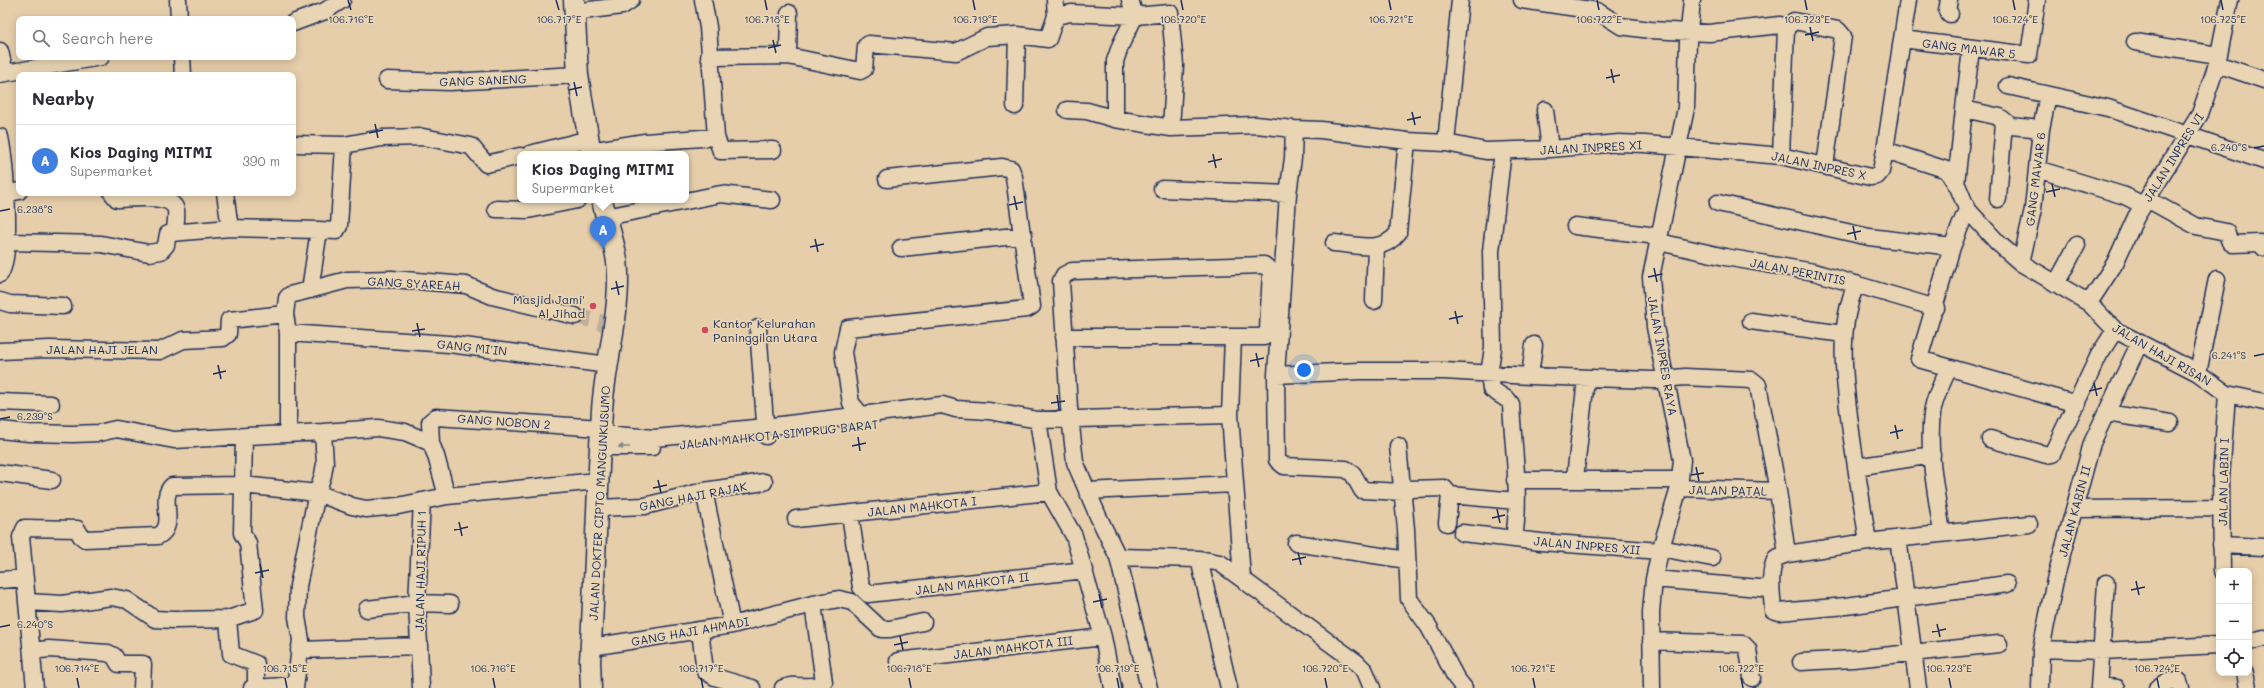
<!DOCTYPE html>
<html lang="en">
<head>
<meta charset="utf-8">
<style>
  :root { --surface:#fff; --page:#f2f2f3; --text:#2b2b33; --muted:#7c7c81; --line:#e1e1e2; --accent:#d1495b }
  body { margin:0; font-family:Mali,sans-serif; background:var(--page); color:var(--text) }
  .controls { position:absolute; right:12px; bottom:12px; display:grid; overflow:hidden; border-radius:8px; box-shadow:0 2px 10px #0003 }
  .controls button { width:36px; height:36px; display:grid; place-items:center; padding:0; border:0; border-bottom:1px solid var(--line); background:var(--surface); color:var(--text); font:20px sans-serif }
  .you { position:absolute; left:1304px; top:370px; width:14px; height:14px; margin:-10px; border:3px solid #fff; border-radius:50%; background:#1a73e8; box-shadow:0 0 0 6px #1a73e833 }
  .badge { display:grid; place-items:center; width:26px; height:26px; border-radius:50%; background:var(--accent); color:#fff; font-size:13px; font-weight:700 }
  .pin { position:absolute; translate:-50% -33px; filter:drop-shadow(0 1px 2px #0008) }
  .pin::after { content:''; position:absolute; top:21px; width:14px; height:12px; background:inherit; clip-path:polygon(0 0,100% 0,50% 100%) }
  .popup { position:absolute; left:517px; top:151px; width:172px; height:52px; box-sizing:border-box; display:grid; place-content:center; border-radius:8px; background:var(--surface); filter:drop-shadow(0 1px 3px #0005); font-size:13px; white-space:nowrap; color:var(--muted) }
  .popup b { font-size:15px; color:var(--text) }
  .popup::after { content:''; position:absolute; left:50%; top:100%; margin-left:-8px; border:8px solid transparent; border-top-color:var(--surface) }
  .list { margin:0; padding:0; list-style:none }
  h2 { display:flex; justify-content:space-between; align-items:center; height:52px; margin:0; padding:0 16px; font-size:17px }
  h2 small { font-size:13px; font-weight:400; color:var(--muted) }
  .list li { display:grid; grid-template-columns:26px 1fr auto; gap:12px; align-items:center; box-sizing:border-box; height:72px; padding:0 16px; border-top:1px solid var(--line) }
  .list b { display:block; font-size:15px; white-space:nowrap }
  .list p { margin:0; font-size:13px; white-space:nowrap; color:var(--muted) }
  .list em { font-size:13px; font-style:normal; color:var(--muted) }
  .icon { flex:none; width:22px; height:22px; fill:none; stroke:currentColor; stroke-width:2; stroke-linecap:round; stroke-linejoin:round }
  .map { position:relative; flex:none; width:2264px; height:688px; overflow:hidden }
  .search { position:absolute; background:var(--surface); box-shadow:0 2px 10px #0003; left:16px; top:16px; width:280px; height:44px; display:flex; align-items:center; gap:10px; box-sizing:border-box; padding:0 14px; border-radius:8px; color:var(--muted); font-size:15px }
  .panel { position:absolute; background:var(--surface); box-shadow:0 2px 10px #0003; left:16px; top:72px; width:280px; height:124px; border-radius:8px }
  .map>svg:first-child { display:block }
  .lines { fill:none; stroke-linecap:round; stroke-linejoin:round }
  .minor-tunnel { stroke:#beae9b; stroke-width:16; stroke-dasharray:16 8; stroke-linecap:butt }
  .minor-casing { stroke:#1b2f5e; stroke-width:19 }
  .major-casing { stroke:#1b2f5e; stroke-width:23 }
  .minor { stroke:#e9d5b3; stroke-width:16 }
  .major { stroke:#e9d5b3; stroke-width:20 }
  .oneway { fill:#828288 }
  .ticks { fill:none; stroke:#1b2f5e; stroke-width:1.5 }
  .poi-dot { fill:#d1495b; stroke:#e9d5b3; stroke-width:1.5 }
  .labels { text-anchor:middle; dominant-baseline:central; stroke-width:3.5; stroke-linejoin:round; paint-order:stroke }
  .street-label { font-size:12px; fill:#1b2f5e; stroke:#e9d5b3 }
  .poi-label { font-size:12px; fill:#1b2f5e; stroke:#e9d5b3; text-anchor:end }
  .ticks-label { font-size:10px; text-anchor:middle; fill:#1b2f5e; stroke:#e9d5b3; stroke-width:3.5; stroke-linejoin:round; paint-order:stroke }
</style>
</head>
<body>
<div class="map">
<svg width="2264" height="688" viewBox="0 0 2264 688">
  <rect width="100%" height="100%" fill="#e7ceaa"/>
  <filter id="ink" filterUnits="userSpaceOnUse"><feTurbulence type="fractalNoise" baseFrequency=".025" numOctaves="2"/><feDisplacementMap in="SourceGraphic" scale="8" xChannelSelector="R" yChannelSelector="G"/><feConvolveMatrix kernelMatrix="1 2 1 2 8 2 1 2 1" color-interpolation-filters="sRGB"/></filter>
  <g filter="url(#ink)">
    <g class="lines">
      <!-- minor-tunnel -->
      <path class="minor-tunnel" d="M575,316L604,323"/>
      <defs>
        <path id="minor" d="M178,0L179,19
          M703,0L708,27L716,137
          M1522,0L1597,11L1621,26L1650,30L1709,33L1780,25L1786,28
          M1949,0L1947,11L1950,14
          M574,12L622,6L631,0
          M789,13L788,56L860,71L864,69L866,46L869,44L956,52L987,37L1017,35L1048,39L1056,16L1055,0
          M1056,16L1071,13L1135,16L1170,13L1175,65L1171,128
          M293,23L325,11L342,0
          M1786,28L1794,21L1838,30L1843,36L1825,166
          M1902,39L2029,55L2037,0
          M2135,42L2218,55
          M1971,49L1964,109L2000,117L2011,126L2041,129
          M0,51L5,73
          M182,57L183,75
          M709,57L788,56
          M2217,64L2264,80
          M0,74L101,57
          M387,80L450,82L578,75
          M2008,86L2108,108L2264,161
          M1015,106L1017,35
          M1067,110L1087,111L1115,119L1171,128L1256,125L1294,129
          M1545,110L1550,149
          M1115,119V61L1121,44L1135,16L1130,0
          M0,137C5,162 13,255 0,274
          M1446,143L1460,0
          M293,144L344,145L382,138L423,137L471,146L486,164L520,156
          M1885,150L1947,170L1958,187L1967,209L1998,243L2021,263L2089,303L2115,330L2198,373L2227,394L2264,402
          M590,151L645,142L716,137L721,151L773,150
          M1503,151L1491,251L1493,348L1489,374L1491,389L1508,400L1511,404C1513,448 1521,495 1514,538
          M530,154L589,139
          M1781,156L1786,28
          M2037,169L2125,196L2143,205
          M1956,184L1964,109
          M1162,189L1288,194
          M112,193L117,199C131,199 172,193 176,210C177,217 175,226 175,232
          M225,193L230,228L319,230
          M5,194L19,191
          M1998,199L2004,122
          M2147,199L2196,226L2226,232L2230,242L2233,244L2260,243L2264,248
          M1718,203L1869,237L1952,247
          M496,209L528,210L577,200
          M1967,209L1952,247L1919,359L2077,404
          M606,217L721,194L772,200
          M1575,226L1649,235L1668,244L1725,257L1814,272L1936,308
          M8,242L101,244L149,253L161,251L166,245L168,234L171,233L230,228
          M1334,243C1358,245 1382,254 1398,233L1407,141
          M901,248L1024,235
          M2021,263L2033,209L2041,129L2048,95
          M1856,284C1837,330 1844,376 1850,424C1855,464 1862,503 1868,542
          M2056,284L2077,245
          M310,290L319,230L336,231L339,226L344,145
          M0,301L10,304L63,306
          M1374,301L1376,246
          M2089,303L2115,263L2136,217L2200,114L2217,64L2230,0
          M1751,321L1843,334
          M758,328L766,436
          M288,333L449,344L608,365
          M1064,337H1264L1268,330L1271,271L1264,265L1072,271L1064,275L1061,281L1069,407L1075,462L1098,516L1118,557L1149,688
          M1233,337L1230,415L1242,578
          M1534,345L1530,376L1652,380L1685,377L1752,380L1758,385L1778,491L1787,554
          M0,351L49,349L160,351L183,340L223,338L228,334L229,320L285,314
          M2198,373L2217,279
          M1276,375L1359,371H1444L1530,376
          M0,402L51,404
          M857,410L851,403L843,352L848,328L1027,309L1032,306L1014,177L1011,169L1002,167L887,179
          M2106,413L2170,423
          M1038,420L1049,492L1074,536L1103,637L1113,688
          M0,430L29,433L73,434L99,433L116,429L174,440L323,432L325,463L323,475L317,493L298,586L297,617L301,640L295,688
          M323,432L378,428L405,432L431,443L436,456L447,496
          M288,434V333L285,314L287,298L290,295L347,280L392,279L466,285L492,296L575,316
          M601,434L655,438L765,427L942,405L956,409L989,411L1038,420L1230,415
          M244,437L243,485L317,493L352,506L366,509L398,506L447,496L597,481
          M1990,439L2047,455L2052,454L2099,355L2115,330
          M431,443L430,422L436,417L601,428
          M1398,446L1406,529L1409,599L1429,627L1456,678L1464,688
          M600,447H652
          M1856,467L1932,455
          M0,473L52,480
          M1575,478L1586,379
          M1515,480H1680
          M1679,488L1778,491
          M704,491L732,625
          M1087,491L1234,484
          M1516,501L1450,495L1444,488L1408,489L1403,492L1362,490L1353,474L1346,469L1284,466L1277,460L1276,375L1288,194L1293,158L1294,129L1321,130L1407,141L1446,143L1486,151L1550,149L1619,143L1645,144L1781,156L1870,177L1877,176L1881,171L1885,150L1908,0
          M597,508L645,506L704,491L764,482
          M2074,509L2221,508
          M850,514L861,587L868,594L1085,570
          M796,519L1049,492
          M1447,523L1450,495
          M1462,533L1541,542L1660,551
          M1942,534C1937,495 1927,453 1932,414C1934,398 1942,383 1949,368
          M1898,538L1918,688
          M1296,543L1407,560
          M2221,545L2264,547
          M1661,548L1712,558
          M1118,557L1199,559L1220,563L1356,662L1365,671L1372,688
          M1199,559L1229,688
          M2222,571L2221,478L2227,394
          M1654,579L1771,589
          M0,580L25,578
          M2007,584L1846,606L1779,612L1773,610C1772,593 1768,574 1776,558L1787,554L1868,542L2029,524
          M28,602L62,604L111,597L127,600L155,619L174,620L228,619L255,610L248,543L242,533L243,485L172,486C158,499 178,526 158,536L85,539L81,536L77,529L25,528L21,537L35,688
          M367,609L417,603L450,604
          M228,619L231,654L256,664V687L252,688
          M700,631L705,671L715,677L752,688
          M1651,641L1743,644L1748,649L1752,678
          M2249,642L2264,638
          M591,647L732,625L813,604L839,599L852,602L881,629H890L923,622
          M2041,649L2102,651L2219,645
          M299,650L419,646
          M32,651L49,649L108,653L114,656L119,664H143L142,688
          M898,661L1103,637
          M1801,662L1853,659L1999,644
          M2245,673L2248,688
          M2099,686L2117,688
          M256,688L295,685
          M421,688L417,603L422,501
          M783,688C787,687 792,685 796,686C805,686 818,688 824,682L813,604
          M1652,688L1651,612L1654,579L1660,551L1679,488L1682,460L1655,327L1651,277L1686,108L1688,41L1692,0
          M2040,688L2041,649L2055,580L2092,443L2139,344
          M2099,688L2106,583
          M2157,688L2166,682L2179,681L2181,688"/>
        <path id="major" d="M574,0L578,75L591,154
          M591,688L590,661C595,577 597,493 602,410C605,364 619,320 618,274C618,250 607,224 602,200"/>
      </defs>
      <!-- minor casing -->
      <use href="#minor" class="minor-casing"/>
      <!-- major casing -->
      <use href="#major" class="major-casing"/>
      <!-- minor -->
      <use href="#minor" class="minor"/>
      <!-- major -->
      <use href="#major" class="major"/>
    </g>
    <!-- one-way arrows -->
    <defs><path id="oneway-solid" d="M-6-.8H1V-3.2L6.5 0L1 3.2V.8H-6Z"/></defs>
    <use class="oneway" href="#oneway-solid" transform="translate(624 447) rotate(-180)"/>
  </g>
  <!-- ticks -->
  <path class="ticks" d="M348,0L351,10M556,0L559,10M765,0L767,10M973,0L975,10M1181,0L1183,10M1389,0L1391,10M1597,0L1599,10M1805,0L1807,10M2013,0L2015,10M2221,0L2223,10M1810,27L1813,41M1805,35L1819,32M773,40L776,53M768,48L781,45M1611,69L1614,83M1606,78L1620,75M574,82L577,96M569,90L582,87M1412,112L1415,125M1407,120L1421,117M375,124L378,138M369,133L383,130M2254,148L2264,146M1213,154L1216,168M1208,162L1222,159M2052,184L2055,197M2046,192L2060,189M1014,196L1017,210M1009,205L1023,202M0,211L10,209M1853,226L1856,240M1847,234L1861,231M815,239L818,252M810,247L824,244M1654,268L1657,282M1648,277L1662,274M616,281L619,295M611,289L624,286M1455,311L1458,324M1449,319L1463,316M417,323L420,337M412,331L425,329M1256,353L1259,367M2254,356L2264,354M1250,361L1264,358M218,365L221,379M213,374L226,371M2094,383L2097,396M2089,391L2102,388M1057,395L1059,409M1051,403L1065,401M0,419L10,417M1895,425L1898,439M1890,433L1903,430M858,437L860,451M852,446L866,443M1696,467L1699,481M1691,475L1704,473M658,480L661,493M653,488L667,485M1497,509L1500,523M1492,518L1505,515M459,522L462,536M454,530L468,527M1298,552L1301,565M1292,560L1306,557M260,564L263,578M255,573L269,570M2136,581L2139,595M2131,590L2145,587M1099,594L1102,608M1093,602L1107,599M1937,624L1940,637M0,627L10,625M1932,632L1946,629M900,636L903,650M894,645L908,642M77,678L79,688M285,678L287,688M493,678L495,688M701,678L703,688M909,678L911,688M1117,678L1119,688M1325,678L1327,688M1533,678L1535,688M1741,678L1743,688M1949,678L1951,688M2157,678L2159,688"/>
  <!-- markers -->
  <g class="poi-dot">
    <circle cx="593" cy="306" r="4"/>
    <circle cx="705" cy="330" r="4"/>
  </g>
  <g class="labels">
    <!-- street labels -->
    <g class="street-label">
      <text transform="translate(1969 48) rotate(7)">GANG MAWAR 5</text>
      <text transform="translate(483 80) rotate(-2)">GANG SANENG</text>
      <text transform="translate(1591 147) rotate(-3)">JALAN INPRES XI</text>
      <text transform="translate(2173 157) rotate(-58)">JALAN INPRES VI</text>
      <text transform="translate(1819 165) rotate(12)">JALAN INPRES X</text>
      <text transform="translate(2035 179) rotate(-83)">GANG MAWAR 6</text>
      <text transform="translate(1798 271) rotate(11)">JALAN PERINTIS</text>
      <text transform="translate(414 283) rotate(3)">GANG SYAREAH</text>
      <text transform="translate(472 347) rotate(6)">GANG MI'IN</text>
      <text x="102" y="349">JALAN HAJI JELAN</text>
      <text transform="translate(2162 354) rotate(30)">JALAN HAJI RISAN</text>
      <text transform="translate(1663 356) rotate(80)">JALAN INPRES RAYA</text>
      <text transform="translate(504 421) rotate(4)">GANG NOBON 2</text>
      <text transform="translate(779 434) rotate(-6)">JALAN MAHKOTA SIMPRUG BARAT</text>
      <text transform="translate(2223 482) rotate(-89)">JALAN LABIN I</text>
      <text transform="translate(1728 490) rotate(1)">JALAN PATAL</text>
      <text transform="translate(693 496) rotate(-11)">GANG HAJI RAJAK</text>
      <text transform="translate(599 503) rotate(-87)">JALAN DOKTER CIPTO MANGUNKUSUMO</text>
      <text transform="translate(922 506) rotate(-6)">JALAN MAHKOTA I</text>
      <text transform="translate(2074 511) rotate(-75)">JALAN KABIN II</text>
      <text transform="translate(1587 545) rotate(5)">JALAN INPRES XII</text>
      <text transform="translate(420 571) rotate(-89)">JALAN HAJI RIPUH 1</text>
      <text transform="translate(972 583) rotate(-7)">JALAN MAHKOTA II</text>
      <text transform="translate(690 631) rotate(-10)">GANG HAJI AHMADI</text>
      <text transform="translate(1013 647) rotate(-7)">JALAN MAHKOTA III</text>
    </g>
    <!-- poi labels -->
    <g class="poi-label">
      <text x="585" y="299">Masjid Jami'<tspan x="585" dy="14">Al Jihad</tspan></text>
      <text x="713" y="323" text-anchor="start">Kantor Kelurahan<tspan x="713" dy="14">Paninggilan Utara</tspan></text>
    </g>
  </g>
  <g class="ticks-label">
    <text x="351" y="23">106.716°E</text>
    <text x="559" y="23">106.717°E</text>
    <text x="767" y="23">106.718°E</text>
    <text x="975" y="23">106.719°E</text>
    <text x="1183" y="23">106.720°E</text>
    <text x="1391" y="23">106.721°E</text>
    <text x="1599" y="23">106.722°E</text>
    <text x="1807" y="23">106.723°E</text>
    <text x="2015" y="23">106.724°E</text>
    <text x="2223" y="23">106.725°E</text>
    <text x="2229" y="151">6.240°S</text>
    <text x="35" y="213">6.238°S</text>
    <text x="2229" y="359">6.241°S</text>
    <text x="35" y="420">6.239°S</text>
    <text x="35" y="628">6.240°S</text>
    <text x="77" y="672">106.714°E</text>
    <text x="285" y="672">106.715°E</text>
    <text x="493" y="672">106.716°E</text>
    <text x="701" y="672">106.717°E</text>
    <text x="909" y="672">106.718°E</text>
    <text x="1117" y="672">106.719°E</text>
    <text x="1325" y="672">106.720°E</text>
    <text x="1533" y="672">106.721°E</text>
    <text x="1741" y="672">106.722°E</text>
    <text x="1949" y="672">106.723°E</text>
    <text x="2157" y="672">106.724°E</text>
  </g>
</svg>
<div class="controls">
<button>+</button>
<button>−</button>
<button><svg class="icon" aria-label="locate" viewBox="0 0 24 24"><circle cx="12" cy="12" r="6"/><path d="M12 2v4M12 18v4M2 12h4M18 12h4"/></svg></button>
</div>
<div class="you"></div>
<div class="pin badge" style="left:603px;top:249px;background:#3f7fe0">A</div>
<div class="popup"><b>Kios Daging MITMI</b>Supermarket</div>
<div class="search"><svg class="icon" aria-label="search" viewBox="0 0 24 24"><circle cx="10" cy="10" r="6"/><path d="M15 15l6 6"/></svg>Search here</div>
<section class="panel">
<h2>Nearby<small></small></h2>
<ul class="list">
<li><span class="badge" style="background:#3f7fe0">A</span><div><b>Kios Daging MITMI</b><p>Supermarket</p></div><em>390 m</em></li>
</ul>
</section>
</div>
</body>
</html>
